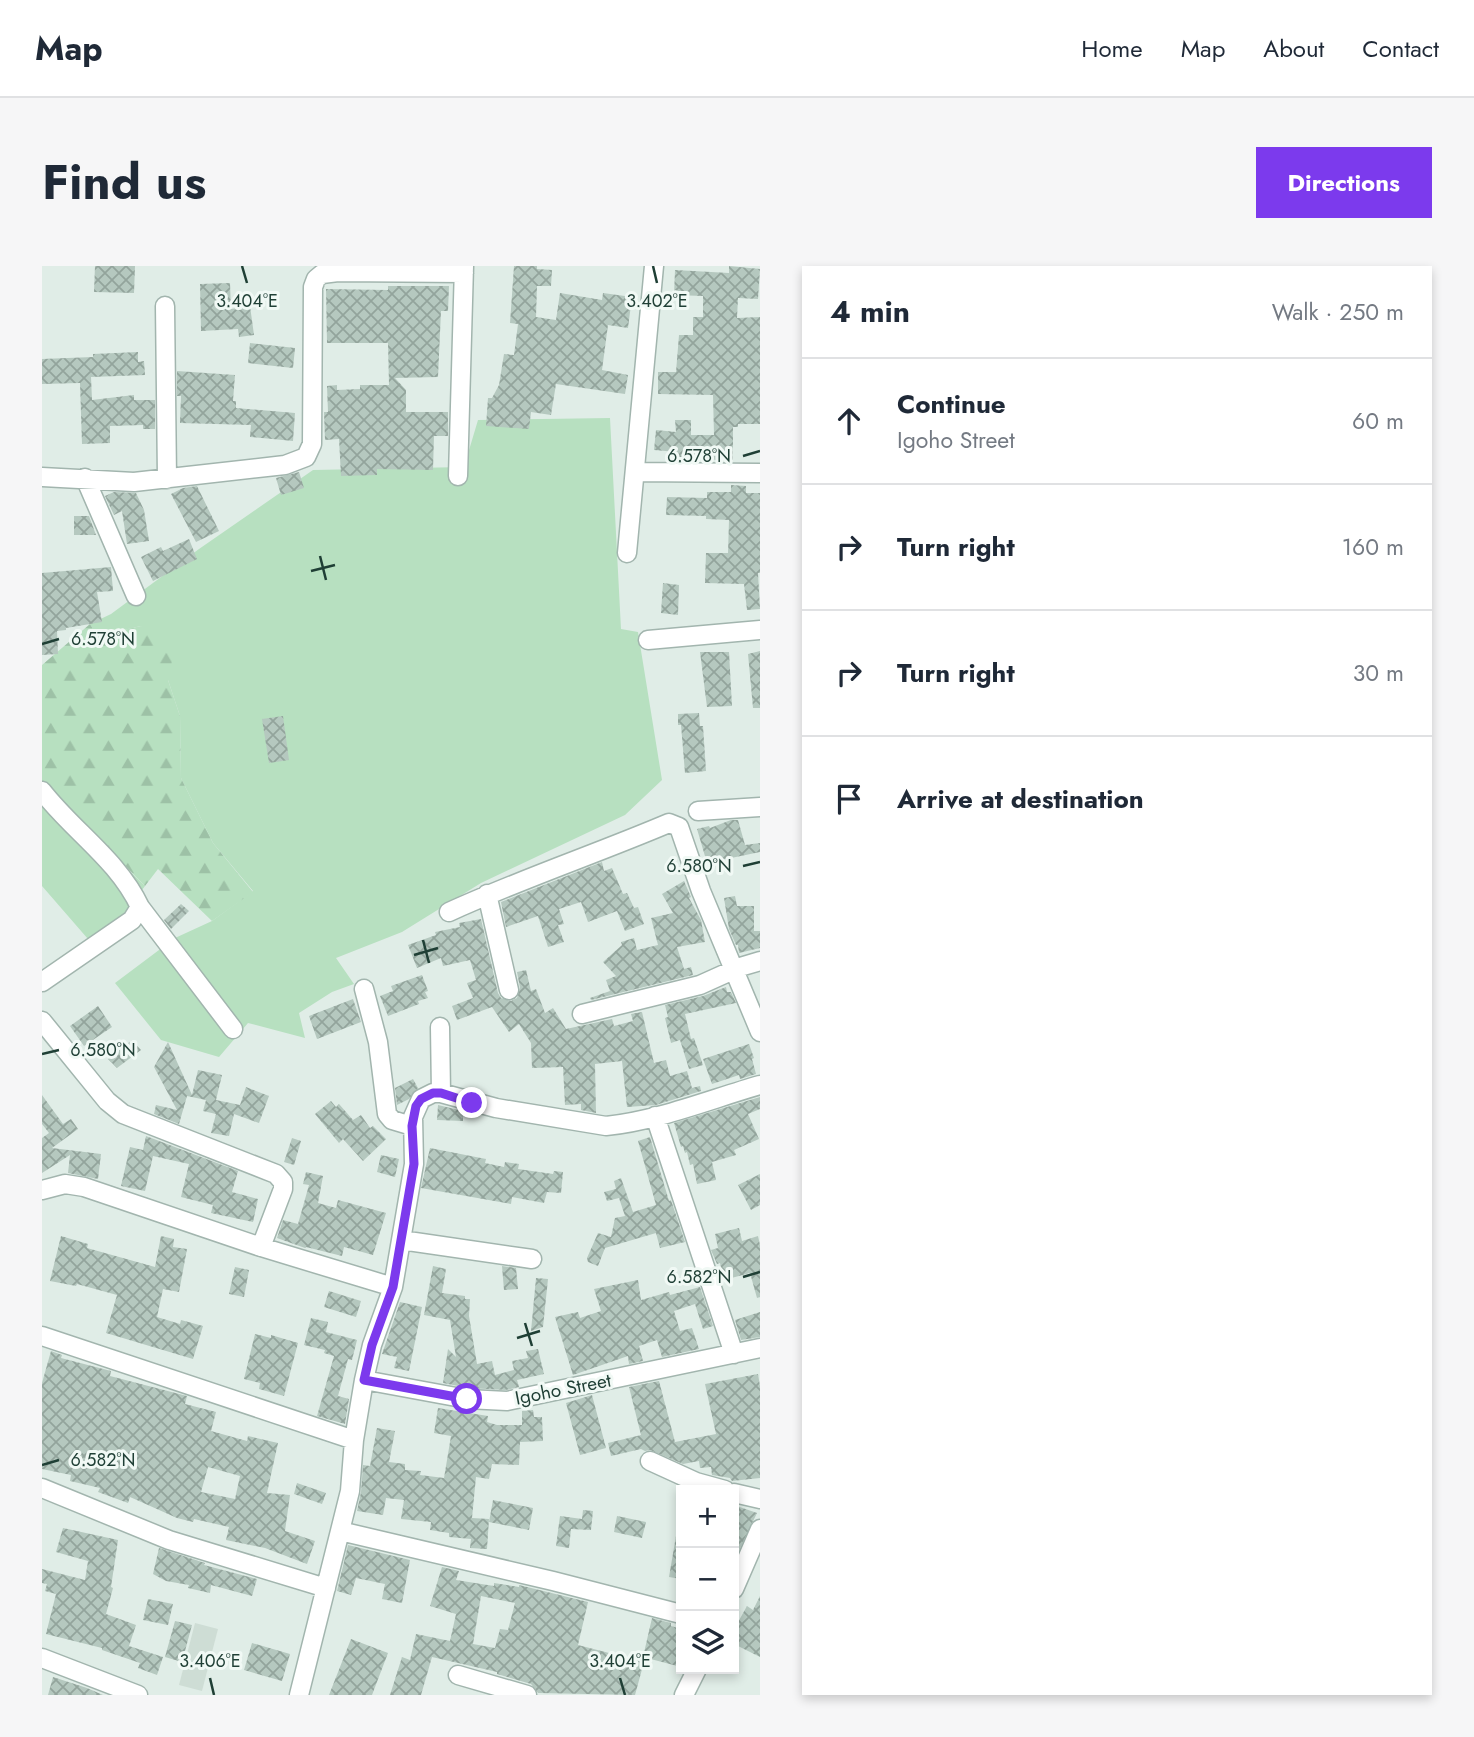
<!DOCTYPE html>
<html lang="en">
<head>
<meta charset="utf-8">
<style>
  :root { --surface:#fff; --page:#f6f6f7; --text:#1f2937; --muted:#747a83; --line:#e0e1e3; --accent:#7c3aed }
  body { margin:0; font-family:Jost,sans-serif; background:var(--page); color:var(--text) }
  .controls { position:absolute; right:21px; bottom:21px; display:grid; overflow:hidden; border-radius:0px; box-shadow:0 4px 10px #0003 }
  .controls button { width:63px; height:63px; display:grid; place-items:center; padding:0; border:0; border-bottom:2px solid var(--line); background:var(--surface); color:var(--text); font:35px sans-serif }
  .stop { position:absolute; width:21px; height:21px; margin:-16px; border:5px solid #7c3aed; border-radius:50%; background:#fff }
  .stop.end { background:#7c3aed; border-color:#fff; box-shadow:0 2px 7px #0008 }
  .list { margin:0; padding:0; list-style:none }
  h2 { display:flex; justify-content:space-between; align-items:center; height:91px; margin:0; padding:0 28px; font-size:30px }
  h2 small { font-size:23px; font-weight:400; color:var(--muted) }
  .list li { display:grid; grid-template-columns:46px 1fr auto; gap:21px; align-items:center; box-sizing:border-box; height:126px; padding:0 28px; border-top:2px solid var(--line) }
  .list b { display:block; font-size:26px; white-space:nowrap }
  .list p { margin:0; font-size:23px; white-space:nowrap; color:var(--muted) }
  .list em { font-size:23px; font-style:normal; color:var(--muted) }
  .icon { flex:none; width:38px; height:38px; fill:none; stroke:currentColor; stroke-width:2; stroke-linecap:round; stroke-linejoin:round }
  .map { position:relative; flex:none; width:718px; height:1429px; overflow:hidden; border-radius:0px }
  header { display:flex; align-items:center; gap:42px; box-sizing:border-box; height:98px; padding:0 35px; background:var(--surface); border-bottom:2px solid var(--line) }
  header strong { font-size:33px }
  nav { display:flex; gap:38px; margin-inline-start:auto; font-size:24px }
  .intro { display:flex; align-items:center; justify-content:space-between; box-sizing:border-box; height:168px; padding:0 42px }
  h1 { margin:0; font-size:49px }
  .button { padding:18px 32px; border-radius:0px; background:var(--accent); color:#fff; font-size:24px; font-weight:700 }
  main { display:flex; gap:42px; padding:0 42px }
  aside { flex:1; background:var(--surface); border-radius:0px; box-shadow:0 4px 10px #0003 }
  .map>svg:first-child { display:block }
  .built { fill:#ceddd5 }
  .grass { fill:#b7e0c0 }
  .forest { fill:url(#forest-firs) }
  .building { fill:url(#building-cross-hatch); fill-rule:evenodd }
  .lines { fill:none; stroke-linecap:round; stroke-linejoin:round }
  .minor-casing { stroke:#a2b5ae; stroke-width:21 }
  .minor { stroke:#fff; stroke-width:18 }
  .route { stroke:#7c3aed; stroke-width:9 }
  .ticks { fill:none; stroke:#1f3f35; stroke-width:2.5 }
  .labels { text-anchor:middle; dominant-baseline:central; stroke-width:6; stroke-linejoin:round; paint-order:stroke }
  .street-label { font-size:19px; fill:#1f3f35; stroke:#f1f9f5 }
  .ticks-label { font-size:18px; text-anchor:middle; fill:#1f3f35; stroke:#f1f9f5; stroke-width:6; stroke-linejoin:round; paint-order:stroke }
</style>
</head>
<body>
<header>
<strong>Map</strong>
<nav><a>Home</a><a>Map</a><a>About</a><a>Contact</a></nav>
</header>
<div class="intro"><h1>Find us</h1><a class="button">Directions</a></div>
<main>
<div class="map">
<svg width="718" height="1429" viewBox="0 0 718 1429">
  <defs>
    <pattern id="forest-firs" width="22" height="20" patternUnits="userSpaceOnUse" patternTransform="scale(1.75)"><rect width="22" height="20" fill="#b7e0c0"/><path d="M5 1l3.5 6h-7zM16 11l3.5 6h-7z" fill="#9dc1a6"/></pattern>
    <pattern id="building-cross-hatch" width="8" height="8" patternUnits="userSpaceOnUse" patternTransform="scale(1.75)"><rect width="8" height="8" fill="#b5c8bf"/><path d="M0 0l8 8M0 8l8-8" fill="none" stroke="#93a49c"/></pattern>
  </defs>
  <rect width="100%" height="100%" fill="#e0ede7"/>
  <!-- built -->
  <path class="built" d="M153,1357L176,1363L160,1425L137,1419Z"/>
  <!-- grass -->
  <path class="grass" d="M568,152L579,363L596,366L620,514L583,549L439,617L360,666L294,692L312,718L290,726L257,747L263,772L206,757L177,791L119,774L73,717L133,672L170,655L211,625L171,577L139,512L138,450L126,414L99,360L55,370L48,358L69,348L157,283L271,204L422,201L436,154Z
    M0,518L103,620L78,653L46,673L0,620Z"/>
  <!-- forest -->
  <path class="forest" d="M48,358L55,370L99,360L134,377L126,414L138,450L139,512L171,577L211,626L170,655L116,603L103,620L67,583L12,537L0,518V399Z"/>
  <!-- building -->
  <path class="building" d="M53,0H93L92,27L52,26Z
    M472,0H495V3L510,4L509,20H495L494,51L514,54L518,27L560,34L561,27L590,31L586,62L566,59L560,104L586,109L583,128L514,118L509,149L489,146L487,163L444,160L446,132H450L457,119L462,88L472,89L476,58L468,57Z
    M687,0L718,3L716,33L696,32L695,52L718,51V158H696V161H691V194L635,193V186L612,184L614,164L634,166L633,154H649V169H672L671,129L616,128V106H634L637,69H651V51H661V30L632,29L633,4L687,7Z
    M188,17L189,43L208,40L212,69L197,71L196,63L159,65L158,18Z
    M346,20H407L406,45H399L396,111L353,112L364,124V146H406V170H392L391,204L335,203V209L299,210L297,173L283,174L282,146H286L285,120L295,119V124L318,123V119H347L346,77H285L284,23L346,24Z
    M208,77L253,82L251,102L206,97Z
    M96,86V96L102,95L103,109L49,111L50,134L92,129V134H113V163H101V159L68,160V177L40,178L38,117L0,118V93L51,91V88Z
    M135,105L193,109L191,135H194V142L253,147L251,175L208,171L209,159L138,157L139,130H135Z
    M257,206L262,222L239,229L234,212Z
    M689,219L704,220V227H718V307H716L718,343L705,344L702,318L663,317L664,287H686L687,254L664,253V250L624,249L625,231L665,232V226H689Z
    M155,220L177,265L154,276L129,228L141,222Z
    M72,226L94,227L102,244L107,275L85,278L80,245L72,249L63,230Z
    M32,250H47L54,269H32Z
    M147,273L155,293L111,315L99,291L119,281L121,285Z
    M69,301L71,325L55,326L60,356L24,362V364L15,365L16,388L0,389V307Z
    M621,317L637,319L636,349L619,347Z
    M718,385V442H711L706,388Z
    M658,386H687L690,440L665,441Z
    M657,447L658,460H661L664,505L643,507L639,459H636V448Z
    M241,450L247,494L227,497L220,453Z
    M689,554H696L703,579L718,577V586L665,597L655,563L667,560L668,562Z
    M560,596L562,605L570,602L581,628L585,627L592,642L596,641L602,658L583,665L575,645L546,656L539,636L517,643L522,658L516,659L522,676L506,681L496,650L464,661L459,636Z
    M642,615L649,631L647,632L659,654L663,676L635,681L642,703L649,701L651,709L549,734L548,732L568,725L564,714L574,710L561,696L580,679L579,676L592,672L595,684L616,679L609,652L631,647L620,628Z
    M693,630L695,640H712V665H718V682L697,687L696,679H694L687,663L682,632Z
    M139,638L147,645L129,663L122,654Z
    M439,653L456,727L459,732L469,735L475,732L478,722L475,706L484,704L489,725L494,723L503,747L511,742L524,763L570,753L572,760L591,755L589,748L600,746L612,797L624,794L628,810L645,805L650,822L658,820L659,825L614,839L585,841L580,795L553,798L554,847L539,844V838L523,839L521,801L490,802L489,777L477,758L467,766L450,741L415,754L410,740L431,732L425,717L434,714L428,694L401,700L399,692L375,702L366,679L394,669L393,666L418,661L417,657Z
    M380,709L386,725L383,726L386,732L376,735L377,738L346,750L338,730L351,725L349,720Z
    M684,721L685,726H689L694,737L643,748L649,773L652,772L661,799L647,803L638,774L629,777L623,752L626,751L623,739L661,730Z
    M311,733L319,756L275,773L267,750Z
    M56,740L70,761L42,780L28,760Z
    M90,774L99,784L75,802L66,793Z
    M126,776L150,829L156,804L180,809L174,834L198,839L204,821L227,830L217,857L192,848L187,870L169,867L174,848L161,845L164,834L145,830L137,858L112,848L114,839L135,844L112,801Z
    M707,778L712,792L710,793L714,808L698,813L697,809L670,818L661,793Z
    M371,813L376,822L367,833L355,839L353,822Z
    M0,829L21,858L29,853L36,863L10,882L59,888L56,913L26,907L28,889L0,907V872L7,867L0,858Z
    M718,831V843L706,848L717,873L692,884L694,889L670,896L674,914L655,918L651,898L648,899L645,886L643,887L641,880L639,881L632,857Z
    M289,835L294,841L297,838L311,854L319,849L328,862L331,860L344,873L321,895L301,873L297,877L273,848Z
    M396,839L421,845V855L395,854Z
    M104,870L196,905L190,926L216,933L211,956L169,947L171,939L139,931L147,898L111,890L103,925L79,920L88,881L101,884Z
    M608,871L627,935L629,934L643,976L618,982L614,967L563,982L556,1000L546,996L545,992L556,967L569,971L573,952L583,950L577,932L565,935L562,926L574,923L572,915L579,912L591,946L614,939L596,875Z
    M250,872L259,875L252,899L242,896Z
    M388,882L444,893L443,897L462,901L463,896L477,898L476,903L511,908L512,905L521,906L519,927L505,926L502,937L470,931L469,938L379,922Z
    M339,889L357,893L353,911L335,906Z
    M264,906L281,910L276,937L294,942L296,934L344,947L331,989L302,981L300,990L264,981L263,982L235,972L241,954L256,958L267,919L261,918Z
    M718,908V939L709,944L696,919Z
    M697,962L700,975L716,970L718,979V1031L715,1032L708,1007L682,1014L678,997L675,998L669,984L676,982L673,968Z
    M19,970L46,978L45,982L113,1001L119,970L132,973L131,981L145,983L137,1026L121,1023L115,1051L138,1058L139,1054L161,1060L151,1093L64,1067L75,1029L35,1018L34,1020L8,1015Z
    M391,1000L404,1003L400,1027L423,1030V1033H428L427,1050L435,1098L450,1095L453,1109L472,1104L470,1095L486,1092L484,1085L496,1083L502,1108L475,1114L477,1121L464,1124L426,1122L401,1117L406,1083L414,1091L408,1054L382,1049Z
    M460,1000L474,1002L476,1023L462,1024Z
    M193,1001L207,1004L202,1031L187,1028Z
    M494,1012L506,1013L501,1061L489,1065Z
    M596,1014L599,1034L627,1026L628,1029L658,1021L671,1060L661,1063L653,1038L632,1045L638,1065L650,1062L657,1083L620,1091L615,1074L597,1080L601,1095L587,1098L586,1090L531,1109L513,1051L536,1046L538,1052L559,1045L552,1023Z
    M287,1025L319,1035L314,1051L282,1041Z
    M358,1036L380,1041L367,1105L352,1102L355,1091L340,1088Z
    M718,1046V1071L699,1074L693,1054Z
    M269,1052L286,1056L284,1066L315,1074L310,1094L306,1093L296,1130L307,1133L303,1158L275,1150L292,1090L282,1087L283,1084L262,1079Z
    M213,1068L229,1072V1069L256,1077L242,1130L217,1123L218,1117L202,1113Z
    M9,1085L20,1089L19,1092L69,1105L68,1110L145,1130L143,1138L174,1146L169,1165L205,1175L206,1170L236,1177L225,1227L248,1229L243,1265L273,1275L265,1298L223,1282L184,1274L187,1261L152,1253L151,1256L135,1252L88,1231L86,1237L56,1226L58,1222L28,1215L29,1209L0,1203V1117ZM166,1201L198,1210L193,1233L159,1226Z
    M716,1108L718,1120V1212L690,1215L688,1212L670,1209L669,1201L658,1202L657,1195L641,1198L608,1184L603,1185L599,1183L569,1190L566,1177L599,1169L587,1121L617,1115L633,1176L674,1168L663,1118Z
    M550,1129L564,1182L538,1189L524,1137Z
    M396,1142L446,1150L445,1156L455,1159H480V1145L491,1144L492,1151H500L501,1175L478,1176L477,1199L450,1198L447,1213L434,1211L430,1252L447,1253L445,1283L428,1282L429,1273L407,1271V1267L388,1264L389,1256L359,1253L362,1234L344,1232L341,1249L315,1245L319,1226L321,1199L328,1200L335,1162L353,1165L347,1196L363,1198V1204L379,1205L378,1209L402,1212L409,1170L392,1167Z
    M255,1217L284,1227L280,1238L252,1228Z
    M451,1234L491,1242L487,1264L447,1256Z
    M692,1239L715,1247L692,1295Z
    M541,1244L551,1245L549,1264L529,1263L527,1282L514,1280L518,1250L540,1253Z
    M575,1250L604,1256L600,1272L572,1266Z
    M21,1262L76,1274L69,1321L71,1322L64,1348L94,1359L87,1380L121,1391L115,1409L96,1402L98,1397L60,1384V1382L4,1368L14,1328L3,1325L5,1318L0,1317V1303L43,1314L46,1295L14,1286Z
    M634,1270L639,1271V1313L627,1311Z
    M306,1279L368,1294L360,1337L340,1333L343,1318L314,1312L309,1329L295,1325Z
    M117,1282L163,1297L162,1299L215,1313L210,1330L169,1319L168,1327L146,1322L147,1319L124,1315L111,1308Z
    M400,1301L417,1305L414,1314L452,1320V1317L477,1321V1319L546,1336L536,1379L602,1396L593,1429L496,1427L489,1418L455,1408V1406L390,1391L379,1429H348L360,1391L368,1394L374,1368L408,1375L414,1348L388,1340ZM439,1330L473,1337L466,1364L458,1363L453,1382L431,1378Z
    M718,1330V1391L692,1378V1357L695,1358L705,1340L711,1344Z
    M106,1333L131,1338L126,1359L101,1354Z
    M610,1352L629,1357V1360L639,1363V1401L601,1391Z
    M133,1355L150,1359L140,1396L123,1391Z
    M309,1373L346,1387L330,1429H287Z
    M210,1377L248,1388L240,1415L202,1404Z
    M11,1411L45,1422L61,1429H6Z"/>
  <g class="lines">
    <defs>
      <path id="minor" d="M123,40L125,213
        M593,206L718,207
        M416,210L422,0
        M0,211L92,216L243,199L264,191L270,178L271,21L274,13L280,8L296,6L422,7
        M43,212L94,330
        M585,287L612,0
        M606,374L718,364
        M0,525C32,566 76,594 98,641L90,654L0,716
        M656,545L718,541
        M445,628L467,724
        M98,641L191,763
        M407,646C479,613 554,588 627,557L637,561L659,625L718,766
        M322,723L336,776L345,848L350,854L370,860
        M540,748L658,719L698,701L718,695
        M0,755L65,835L81,848L234,908L241,916V923L219,981
        M398,761L399,827
        M613,850L692,1088
        M0,924L23,918L42,921L219,981L351,1021
        M359,974L490,993
        M0,1070L312,1174
        M322,1114L425,1133L465,1135L718,1082
        M608,1195L654,1216L683,1224
        M0,1222L127,1274L284,1322
        M692,1227L718,1233
        M298,1265L511,1315L639,1348
        M692,1323L718,1263
        M0,1392L96,1429
        M416,1409L485,1429
        M257,1429L308,1225L312,1174L322,1114L330,1079L351,1021L372,898L371,851L379,833L391,827H399L454,842L564,860C615,855 669,833 718,819
        M642,1429L655,1403"/>
    </defs>
    <!-- minor casing -->
    <use href="#minor" class="minor-casing"/>
    <!-- minor -->
    <use href="#minor" class="minor"/>
  </g>
  <g class="lines">
    <!-- route -->
    <path class="route" d="M425,1133L322,1114L330,1079L351,1021L372,898L370,860L374,840L379,833L391,827H399L430,837"/>
  </g>
  <!-- ticks -->
  <path class="ticks" d="M200,0L205,17M611,0L615,17M701,190L718,185M278,290L284,314M269,305L293,299M0,378L17,373M701,600L718,596M381,674L387,697M372,689L396,682M0,788L17,784M701,1011L718,1006M483,1057L490,1080M475,1072L498,1065M0,1199L17,1194M168,1412L172,1429M578,1412L583,1429"/>
  <g class="labels">
    <!-- street labels -->
    <g class="street-label">
      <text transform="translate(521 1123) rotate(-11)">Igoho Street</text>
    </g>
  </g>
  <g class="ticks-label">
    <text x="205" y="41">3.404°E</text>
    <text x="615" y="41">3.402°E</text>
    <text x="657" y="196">6.578°N</text>
    <text x="61" y="379">6.578°N</text>
    <text x="657" y="606">6.580°N</text>
    <text x="61" y="790">6.580°N</text>
    <text x="657" y="1017">6.582°N</text>
    <text x="61" y="1200">6.582°N</text>
    <text x="168" y="1401">3.406°E</text>
    <text x="578" y="1401">3.404°E</text>
  </g>
</svg>
<div class="controls">
<button>+</button>
<button>−</button>
<button><svg class="icon" aria-label="layers" viewBox="0 0 24 24"><path d="M12 4l9 5-9 5-9-5zM3 14l9 5 9-5"/></svg></button>
</div>
<div class="stop" style="left:425px;top:1133px"></div>
<div class="stop end" style="left:430px;top:837px"></div>
</div>
<aside>
<h2>4 min<small>Walk · 250 m</small></h2>
<ul class="list">
<li><svg class="icon" aria-label="ahead" viewBox="0 0 24 24"><path d="M12 20V5M6 11l6-6 6 6"/></svg><div><b>Continue</b><p>Igoho Street</p></div><em>60 m</em></li>
<li><svg class="icon" aria-label="right" viewBox="0 0 24 24"><path d="M7 20v-9h11M14 6l5 5-5 5"/></svg><div><b>Turn right</b></div><em>160 m</em></li>
<li><svg class="icon" aria-label="right" viewBox="0 0 24 24"><path d="M7 20v-9h11M14 6l5 5-5 5"/></svg><div><b>Turn right</b></div><em>30 m</em></li>
<li><svg class="icon" aria-label="arrive" viewBox="0 0 24 24"><path d="M6 21V4h12l-3 4 3 4H6"/></svg><div><b>Arrive at destination</b></div></li>
</ul>
</aside>
</main>
</body>
</html>
